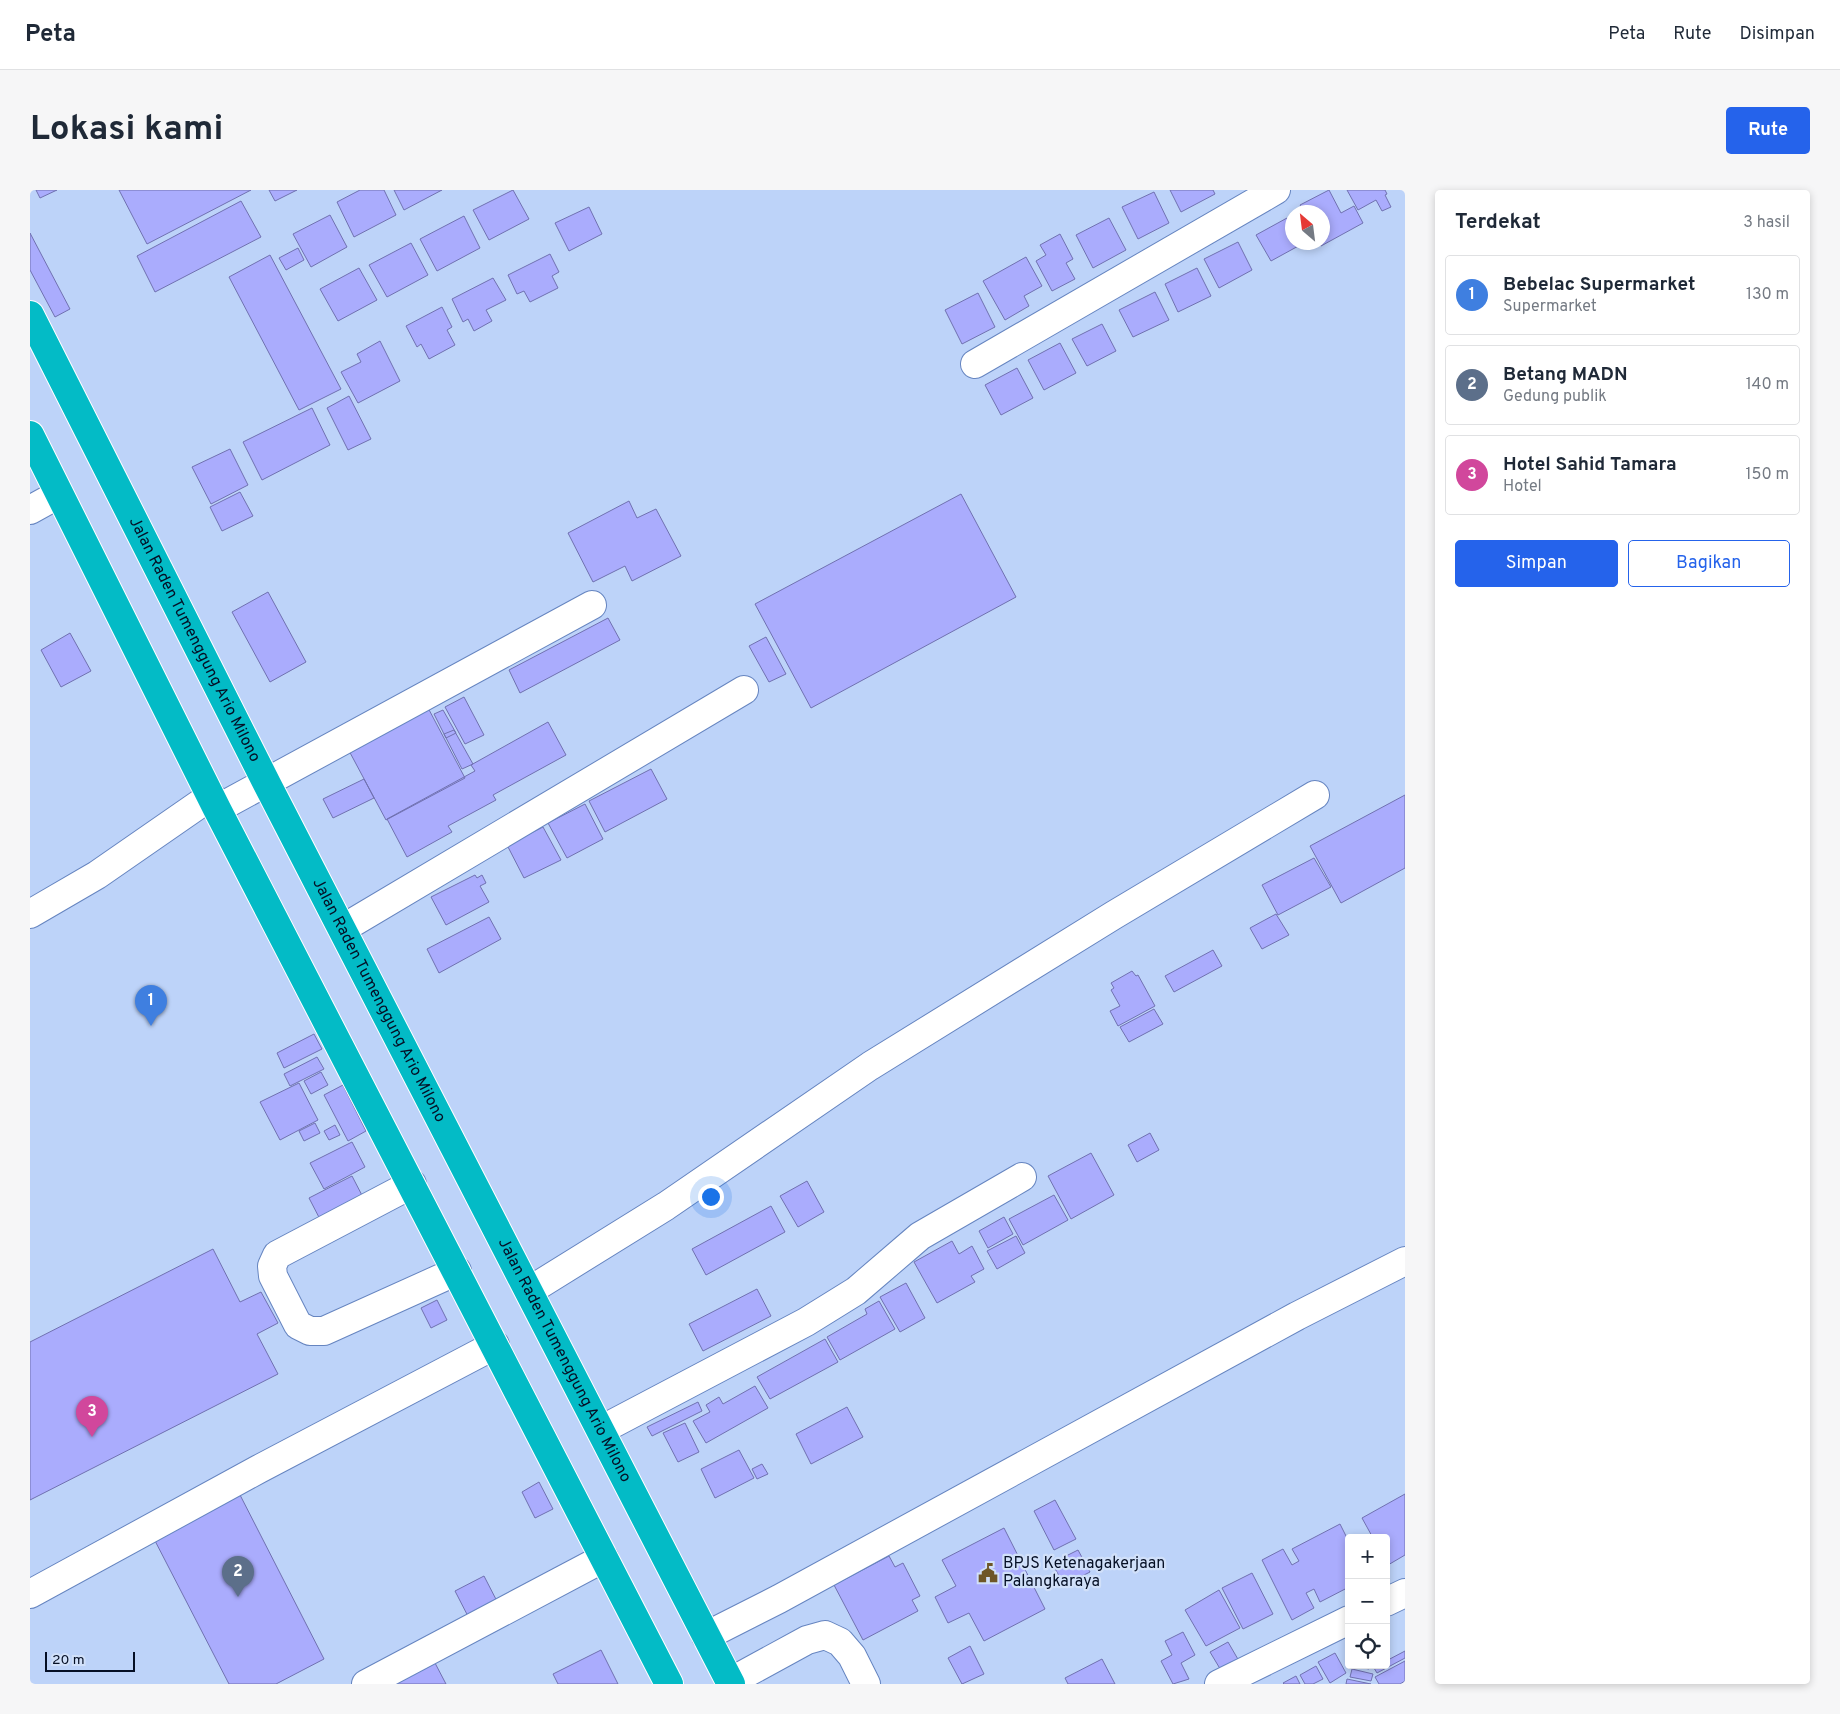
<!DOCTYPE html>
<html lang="id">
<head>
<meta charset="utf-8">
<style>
  :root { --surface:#fff; --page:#f6f6f7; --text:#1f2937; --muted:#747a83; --line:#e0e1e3; --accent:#2563eb }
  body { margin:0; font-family:Overpass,sans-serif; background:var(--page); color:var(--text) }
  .controls { position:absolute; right:15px; bottom:15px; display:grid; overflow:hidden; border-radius:5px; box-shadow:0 2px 8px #0003 }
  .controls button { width:45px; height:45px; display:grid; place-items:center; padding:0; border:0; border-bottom:1px solid var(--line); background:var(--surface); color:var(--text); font:25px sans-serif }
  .compass { position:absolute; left:1255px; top:15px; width:45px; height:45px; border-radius:50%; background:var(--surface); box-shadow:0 2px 8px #0003; rotate:332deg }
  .scale { position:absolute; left:15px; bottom:12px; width:90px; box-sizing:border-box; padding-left:5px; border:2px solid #050f25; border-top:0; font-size:14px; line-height:18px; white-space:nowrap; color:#050f25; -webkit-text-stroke:4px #d1e0f9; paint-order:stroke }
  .you { position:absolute; left:680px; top:1006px; width:18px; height:18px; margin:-12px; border:4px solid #fff; border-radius:50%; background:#1a73e8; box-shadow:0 0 0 8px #1a73e833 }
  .badge { display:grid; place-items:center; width:32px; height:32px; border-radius:50%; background:var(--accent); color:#fff; font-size:16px; font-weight:700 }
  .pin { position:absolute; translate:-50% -41px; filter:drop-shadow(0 1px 2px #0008) }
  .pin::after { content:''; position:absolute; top:26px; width:18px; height:15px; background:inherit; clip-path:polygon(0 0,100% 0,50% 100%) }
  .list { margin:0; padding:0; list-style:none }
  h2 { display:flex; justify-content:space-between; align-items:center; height:65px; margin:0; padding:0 20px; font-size:21px }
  h2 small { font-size:16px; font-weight:400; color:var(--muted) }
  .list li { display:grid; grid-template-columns:32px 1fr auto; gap:15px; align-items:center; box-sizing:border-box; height:80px; margin:0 10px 10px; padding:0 10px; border:1px solid var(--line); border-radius:5px }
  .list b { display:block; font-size:19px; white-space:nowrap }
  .list p { margin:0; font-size:16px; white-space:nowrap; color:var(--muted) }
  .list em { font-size:16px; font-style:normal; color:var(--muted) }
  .actions { display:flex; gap:10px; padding:15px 20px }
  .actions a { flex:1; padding:11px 0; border:1px solid var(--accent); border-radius:5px; text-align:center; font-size:18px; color:var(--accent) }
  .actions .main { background:var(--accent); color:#fff }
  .icon { flex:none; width:28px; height:28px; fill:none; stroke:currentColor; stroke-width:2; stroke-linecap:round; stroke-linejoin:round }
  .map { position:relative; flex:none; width:1375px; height:1494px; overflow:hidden; border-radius:5px }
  header { display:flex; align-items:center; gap:30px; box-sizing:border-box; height:70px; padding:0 25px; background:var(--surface); border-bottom:1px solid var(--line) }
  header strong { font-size:24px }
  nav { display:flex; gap:28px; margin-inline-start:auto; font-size:18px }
  .intro { display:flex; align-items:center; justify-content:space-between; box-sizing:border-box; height:120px; padding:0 30px }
  h1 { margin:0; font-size:35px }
  .button { padding:12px 22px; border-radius:5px; background:var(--accent); color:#fff; font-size:18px; font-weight:700 }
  main { display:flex; gap:30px; padding:0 30px }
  aside { flex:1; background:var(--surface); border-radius:5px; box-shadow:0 2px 8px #0003 }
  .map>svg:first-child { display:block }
  .building { fill:#aaacfd; stroke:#7071b0 }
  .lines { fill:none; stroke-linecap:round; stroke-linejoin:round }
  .minor-casing { stroke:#6685c0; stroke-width:30 }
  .highway-casing { stroke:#fff; stroke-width:30 }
  .minor { stroke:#fff; stroke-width:28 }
  .highway { stroke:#03bbc6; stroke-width:28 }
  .labels { text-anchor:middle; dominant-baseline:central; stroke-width:4.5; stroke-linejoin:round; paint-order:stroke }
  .street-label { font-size:16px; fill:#050f25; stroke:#d1e0f9 }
  .poi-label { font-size:16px; fill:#050f25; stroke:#d1e0f9; text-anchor:start }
</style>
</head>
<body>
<header>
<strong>Peta</strong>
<nav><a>Peta</a><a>Rute</a><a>Disimpan</a></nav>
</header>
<div class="intro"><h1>Lokasi kami</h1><a class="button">Rute</a></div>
<main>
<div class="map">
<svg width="1375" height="1494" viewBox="0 0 1375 1494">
  <rect width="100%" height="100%" fill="#bdd3f9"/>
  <!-- building -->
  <path class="building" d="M6,0H27L10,8Z
    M89,0H221L117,54Z
    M239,0H267L245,11Z
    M330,0H354L366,25L324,47L307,12Z
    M364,0H412L374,20Z
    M483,0L499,29L459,50L443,20Z
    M1140,0H1183L1185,4L1151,22Z
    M1299,0L1311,23L1324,16L1333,33L1291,56L1290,52H1292V22H1274L1270,15Z
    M1317,0H1355L1357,4L1355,5L1361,17L1352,21L1346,10L1328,20Z
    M1124,2L1139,33L1108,49L1092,17Z
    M211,11L231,47L125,102L107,66Z
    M559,17L572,44L539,61L525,33Z
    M300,25L317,57L281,77L263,44Z
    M434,26L450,58L407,81L390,49Z
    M1079,28L1096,60L1063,78L1046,45Z
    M1257,28L1262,38V52L1272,54L1241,71L1226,45Z
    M0,43L40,119L25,127L0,80Z
    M1030,44L1043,69L1036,73L1045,89L1022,101L1006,71L1016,65L1010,55Z
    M1208,52L1222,80L1189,98L1174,69Z
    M381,53L398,85L357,107L339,75Z
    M268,58L274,70L256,80L249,68Z
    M520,64L529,82L522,86L528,98L500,112L494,101L487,104L478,85Z
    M240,65L311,199L269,220L199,87Z
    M996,67L1012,96L994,106L999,116L975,130L953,91Z
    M329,78L347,110L308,131L290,99Z
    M1167,78L1181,106L1148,122L1135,94Z
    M463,88L476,110L456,120L462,131L444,141L438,129L433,132L422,109Z
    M1125,102L1139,130L1103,147L1089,120Z
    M948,103L965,137L932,154L915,120Z
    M412,117L422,137L417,140L425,155L399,169L391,154L387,157L376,136Z
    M1072,134L1086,161L1057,176L1042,149Z
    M350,151L370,191L328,213L311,182L331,172L327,164Z
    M1030,153L1046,183L1014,200L998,170Z
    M987,178L1003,208L971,225L955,195Z
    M319,206L341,249L318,260L297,218Z
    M282,218L300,255L232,290L213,252Z
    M200,259L218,295L181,314L162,277Z
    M210,302L223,326L192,341L180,317Z
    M931,304L986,407L781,518L725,414Z
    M599,311L607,328L626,319L651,366L602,391L595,376L563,392L538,343Z
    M238,402L276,472L240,492L202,422Z
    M578,428L590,450L490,503L479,480Z
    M40,443L61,481L31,497L11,460Z
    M736,447L756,484L739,492L719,456Z
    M434,507L454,545L435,554L415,517Z
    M396,514L435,588L356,630L317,557Z
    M413,520L426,543L416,548L404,524Z
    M518,532L536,565L463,605L466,610L418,636L422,642L377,667L357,629L445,581L441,575Z
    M424,540L443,574L432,579L414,544Z
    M621,579L637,609L575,642L559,611Z
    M334,589L344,608L303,628L293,609Z
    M1375,605V678L1311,713L1280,656Z
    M555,614L573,649L537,668L518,633Z
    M513,637L531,670L494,688L477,655Z
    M1284,668L1301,697L1248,725L1232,695Z
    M445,685L447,688L452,685L456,693L450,696L459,712L416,735L401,707Z
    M1246,724L1259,745L1232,759L1220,738Z
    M459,727L471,749L409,783L397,759Z
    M1183,760L1192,776L1144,802L1135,786Z
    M1102,781L1106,786L1108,785L1125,816L1088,836L1080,821L1090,816L1081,800L1084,798L1081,793Z
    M1124,819L1133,834L1099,852L1090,837Z
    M284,844L292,859L254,878L247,863Z
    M287,867L294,879L260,896L254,884Z
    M291,882L298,895L281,904L274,891Z
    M269,893L288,930L250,950L230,912Z
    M313,895L336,941L318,951L294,905Z
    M285,933L290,943L274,951L269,941Z
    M305,935L310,945L299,950L294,941Z
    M1120,943L1129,960L1107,972L1098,955Z
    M322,952L335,977L294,999L280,973Z
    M1061,963L1084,1005L1041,1029L1018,986Z
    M322,986L336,1013L293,1035L279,1008Z
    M777,991L794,1022L768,1037L750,1006Z
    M1024,1005L1038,1030L993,1055L979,1029Z
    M741,1016L755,1042L676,1085L662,1059Z
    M974,1027L983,1044L958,1058L949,1041Z
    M986,1046L995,1063L967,1079L957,1061Z
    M922,1051L929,1064L942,1056L954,1079L941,1086L945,1092L907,1113L884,1072Z
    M183,1059L210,1112L231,1102L248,1133L227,1144L248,1184L0,1310V1152Z
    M876,1093L895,1128L870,1142L850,1107Z
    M727,1099L741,1126L673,1161L659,1134Z
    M407,1110L417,1130L401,1138L391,1118Z
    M849,1111L865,1139L810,1170L797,1147L837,1124L835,1119Z
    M795,1149L808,1172L740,1209L727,1187Z
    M725,1196L738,1218L676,1253L663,1231L680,1222L676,1215L689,1207L693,1214Z
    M668,1212L672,1221L622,1246L617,1237Z
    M817,1217L833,1247L781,1274L766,1244Z
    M655,1233L669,1262L648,1272L633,1243Z
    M709,1260L724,1288L685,1308L671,1279Z
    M732,1274L738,1284L727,1289L722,1279Z
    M509,1292L523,1319L505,1328L492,1302Z
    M208,1301L294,1469L246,1494H199L122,1345Z
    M1375,1304V1365L1358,1375L1356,1348H1343L1332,1328Z
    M1025,1310L1046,1349L1024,1360L1004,1321Z
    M1310,1334L1319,1352V1397L1290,1412L1284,1399L1276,1403L1284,1418L1262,1430L1232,1370L1253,1359L1262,1375L1269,1371L1262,1359Z
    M974,1338L1015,1419L954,1451L939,1423L918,1433L905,1407L926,1396L912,1370Z
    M1048,1360L1060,1382L1034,1395L1022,1373Z
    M859,1366L865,1377L873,1373L890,1406L882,1410L888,1421L833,1450L804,1395Z
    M1222,1383L1243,1424L1213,1439L1192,1398Z
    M454,1386L471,1419L442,1434L425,1401Z
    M1189,1400L1210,1438L1176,1456L1155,1420Z
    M1153,1442L1165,1465L1151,1473L1159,1489L1143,1494L1131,1471L1142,1465L1135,1451Z
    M1198,1452L1209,1471L1192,1482L1180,1462Z
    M940,1456L954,1484L932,1494L918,1468Z
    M571,1460L588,1494H528L523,1484Z
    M1375,1461V1468L1347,1483L1344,1478L1356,1475V1471Z
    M1305,1463L1316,1483L1300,1493L1288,1472Z
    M1072,1469L1085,1494H1038L1035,1488Z
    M1319,1469V1475H1340L1339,1479L1317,1475Z
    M1375,1471V1491L1370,1494H1349L1345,1487Z
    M405,1473L416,1494H366L369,1492Z
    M1286,1476L1293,1489L1283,1494H1275L1270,1485Z
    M1322,1479L1343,1484L1341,1491L1320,1487Z
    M1266,1486L1270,1494H1254L1253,1493Z
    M1317,1489L1341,1494H1316Z"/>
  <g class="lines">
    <defs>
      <path id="minor" d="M945,174L1246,0
        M0,320L29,304
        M187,619L562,415
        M0,724L67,685L181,606
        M312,739L714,500
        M382,994L247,1065L242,1076L243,1086L268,1135L280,1141H294L427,1081
        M499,1101L636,1016L840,876L1084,725L1285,605
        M571,1240L776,1132L826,1101L890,1046L992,987
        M0,1404L229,1279L465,1155
        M1356,1412L1375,1403
        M676,1446L749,1409L1267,1126L1375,1071
        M700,1492L777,1450L795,1445L810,1452L822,1466L836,1494
        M336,1494L574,1368
        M1189,1494L1319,1430"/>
      <g id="highway">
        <path id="s1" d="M0,125L237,594L701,1494"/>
        <path d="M0,245L187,619L639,1494"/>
      </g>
    </defs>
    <!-- minor casing -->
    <use href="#minor" class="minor-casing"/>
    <!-- highway casing -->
    <use href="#highway" class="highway-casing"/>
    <!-- minor -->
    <use href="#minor" class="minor"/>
    <!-- highway -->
    <use href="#highway" class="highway"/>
  </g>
  <!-- icons -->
  <defs>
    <symbol id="civic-bare" viewBox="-9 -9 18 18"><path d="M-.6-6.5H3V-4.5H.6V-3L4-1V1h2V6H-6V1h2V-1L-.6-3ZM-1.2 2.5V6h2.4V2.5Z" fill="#6e5627" stroke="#d1e0f9" stroke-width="2.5" paint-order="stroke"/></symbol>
  </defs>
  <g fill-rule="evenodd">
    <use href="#civic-bare" x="944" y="1369" width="28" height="28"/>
  </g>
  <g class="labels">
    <!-- street labels -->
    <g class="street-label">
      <text stroke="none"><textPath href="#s1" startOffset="364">Jalan Raden Tumenggung Ario Milono</textPath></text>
      <text stroke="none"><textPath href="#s1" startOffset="769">Jalan Raden Tumenggung Ario Milono</textPath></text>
      <text stroke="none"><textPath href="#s1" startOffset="1174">Jalan Raden Tumenggung Ario Milono</textPath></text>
    </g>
    <!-- poi labels -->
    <g class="poi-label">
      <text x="973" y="1374">BPJS Ketenagakerjaan<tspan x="973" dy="18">Palangkaraya</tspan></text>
    </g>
  </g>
</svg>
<div class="controls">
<button>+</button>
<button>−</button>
<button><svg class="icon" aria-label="locate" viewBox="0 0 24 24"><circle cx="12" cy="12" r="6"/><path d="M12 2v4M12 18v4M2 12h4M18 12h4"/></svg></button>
</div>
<svg class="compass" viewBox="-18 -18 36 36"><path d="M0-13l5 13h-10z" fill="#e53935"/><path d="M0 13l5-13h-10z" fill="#747a83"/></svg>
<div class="scale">20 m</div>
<div class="you"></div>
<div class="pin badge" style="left:121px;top:836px;background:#3f7fe0">1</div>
<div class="pin badge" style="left:208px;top:1407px;background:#5c6f8a">2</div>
<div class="pin badge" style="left:62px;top:1247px;background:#d1479c">3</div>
</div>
<aside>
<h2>Terdekat<small>3 hasil</small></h2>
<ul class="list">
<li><span class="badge" style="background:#3f7fe0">1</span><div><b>Bebelac Supermarket</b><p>Supermarket</p></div><em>130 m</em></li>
<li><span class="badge" style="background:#5c6f8a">2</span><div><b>Betang MADN</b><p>Gedung publik</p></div><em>140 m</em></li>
<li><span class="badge" style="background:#d1479c">3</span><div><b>Hotel Sahid Tamara</b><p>Hotel</p></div><em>150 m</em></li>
</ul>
<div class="actions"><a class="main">Simpan</a><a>Bagikan</a></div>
</aside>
</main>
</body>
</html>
